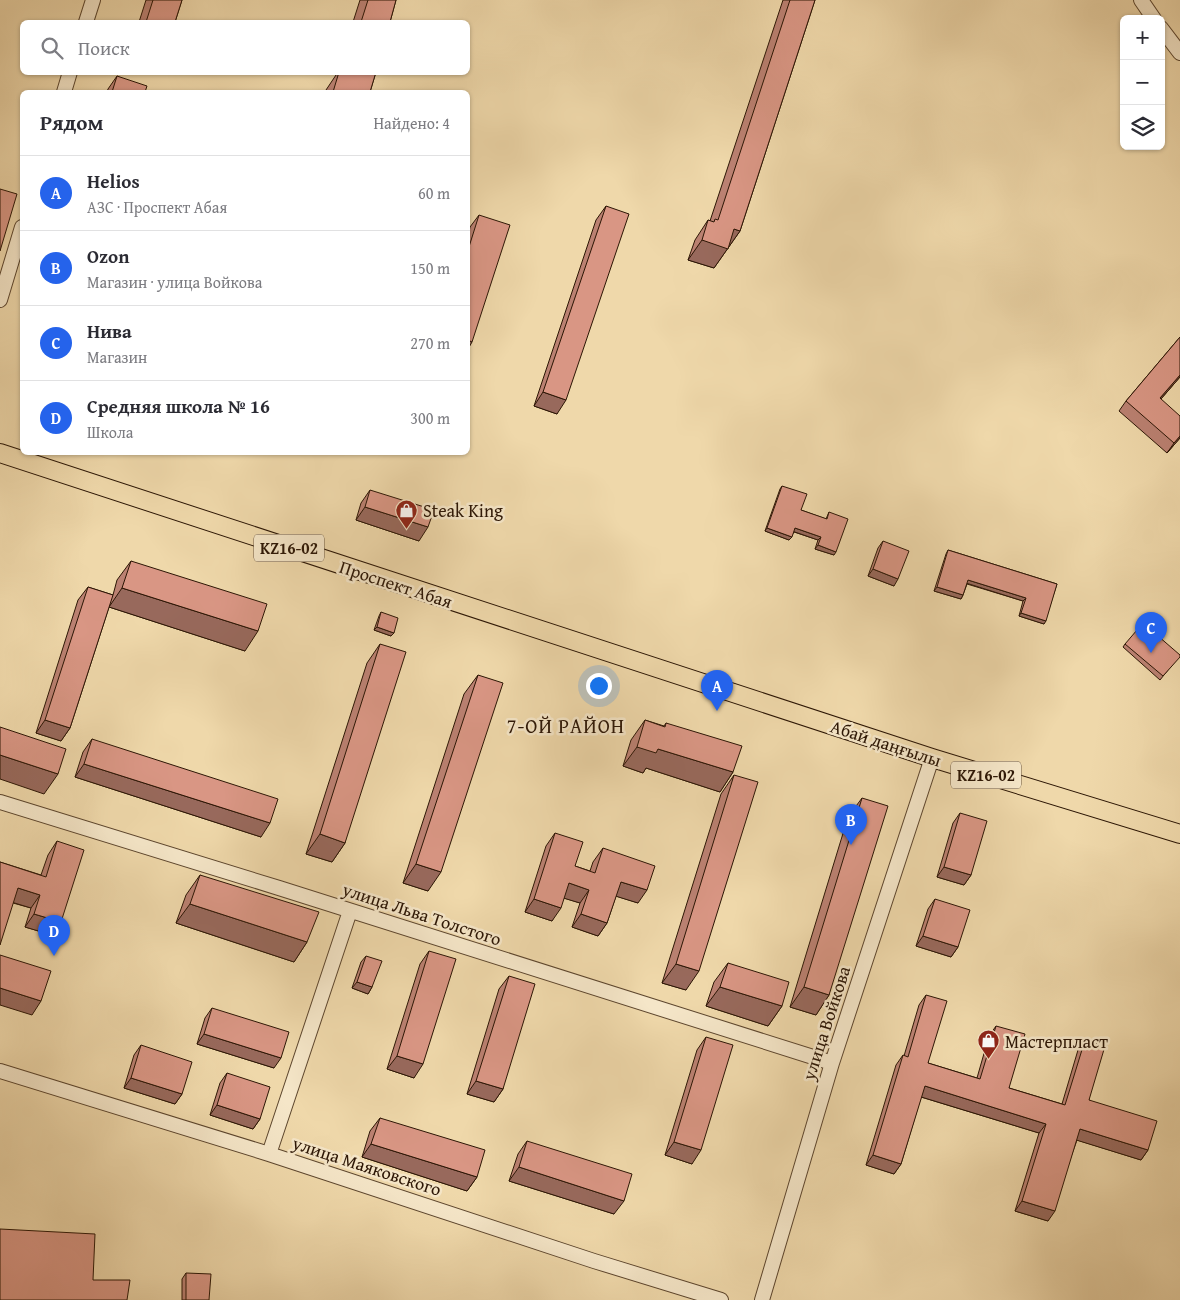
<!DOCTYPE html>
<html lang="ru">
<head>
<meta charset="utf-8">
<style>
  :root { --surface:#fff; --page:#f7f7f7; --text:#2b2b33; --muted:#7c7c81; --line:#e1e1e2; --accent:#2563eb }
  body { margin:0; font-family:"Gentium Book Plus",serif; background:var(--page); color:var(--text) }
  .controls { position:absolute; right:15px; top:15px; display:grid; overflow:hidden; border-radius:8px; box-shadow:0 1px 4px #0004 }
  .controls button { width:45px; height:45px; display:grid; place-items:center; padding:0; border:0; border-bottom:1px solid var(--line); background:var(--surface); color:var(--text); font:25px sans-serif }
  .you { position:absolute; left:598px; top:685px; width:18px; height:18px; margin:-12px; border:4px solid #fff; border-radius:50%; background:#1a73e8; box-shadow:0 0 0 8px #1a73e833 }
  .badge { display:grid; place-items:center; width:32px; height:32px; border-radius:50%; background:var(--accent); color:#fff; font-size:16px; font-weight:700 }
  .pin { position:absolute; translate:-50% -41px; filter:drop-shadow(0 1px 2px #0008) }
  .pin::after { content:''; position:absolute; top:26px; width:18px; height:15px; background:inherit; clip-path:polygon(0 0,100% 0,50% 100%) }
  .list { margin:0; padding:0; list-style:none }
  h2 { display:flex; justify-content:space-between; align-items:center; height:65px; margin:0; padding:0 20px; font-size:21px }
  h2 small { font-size:16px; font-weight:400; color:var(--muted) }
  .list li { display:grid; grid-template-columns:32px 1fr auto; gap:15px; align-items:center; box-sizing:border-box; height:75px; padding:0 20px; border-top:1px solid var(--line) }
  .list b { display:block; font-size:19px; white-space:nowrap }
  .list p { margin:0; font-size:16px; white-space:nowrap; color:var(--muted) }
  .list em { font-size:16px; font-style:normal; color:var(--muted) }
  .icon { flex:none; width:28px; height:28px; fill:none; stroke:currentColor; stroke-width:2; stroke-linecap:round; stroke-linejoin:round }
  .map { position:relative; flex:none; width:1180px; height:1300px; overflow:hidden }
  .search { position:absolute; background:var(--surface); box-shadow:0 1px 4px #0004; left:20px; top:20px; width:450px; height:55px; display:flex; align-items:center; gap:12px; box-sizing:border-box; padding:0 18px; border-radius:8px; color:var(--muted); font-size:19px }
  .panel { position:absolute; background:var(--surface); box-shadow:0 1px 4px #0004; left:20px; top:90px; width:450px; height:365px; border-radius:8px }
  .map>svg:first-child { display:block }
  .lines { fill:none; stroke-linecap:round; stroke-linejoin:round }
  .minor-casing { stroke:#5d462e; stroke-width:16 }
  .major-casing { stroke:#2c1605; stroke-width:20 }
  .minor { stroke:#f5e6c8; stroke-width:14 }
  .major { stroke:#efd8aa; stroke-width:18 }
  .wall { fill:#bb8172; stroke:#2c1605 }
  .shaded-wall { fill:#98695c; stroke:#2c1605 }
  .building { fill:#d99684; stroke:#2c1605 }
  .labels { text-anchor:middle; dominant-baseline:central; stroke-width:5; stroke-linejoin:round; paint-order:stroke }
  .shield { fill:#f5e6c8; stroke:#685440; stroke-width:1 }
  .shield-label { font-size:16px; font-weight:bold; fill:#2c1605 }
  .poi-label { font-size:18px; fill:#2c1605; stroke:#f5e6c8; text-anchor:start }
  .street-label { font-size:18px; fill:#2c1605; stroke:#f5e6c8 }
  .quarter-label { font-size:20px; letter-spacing:1px; fill:#2c1605; stroke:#f5e6c8 }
</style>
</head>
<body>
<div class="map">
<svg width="1180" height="1300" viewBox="0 0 1180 1300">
  <rect width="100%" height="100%" fill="#efd8aa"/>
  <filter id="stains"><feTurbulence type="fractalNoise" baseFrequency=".004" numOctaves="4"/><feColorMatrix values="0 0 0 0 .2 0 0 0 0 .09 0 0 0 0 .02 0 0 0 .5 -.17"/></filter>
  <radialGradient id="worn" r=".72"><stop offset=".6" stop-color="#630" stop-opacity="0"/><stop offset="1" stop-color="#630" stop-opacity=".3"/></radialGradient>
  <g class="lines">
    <defs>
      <path id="minor" d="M1141,0L1154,19
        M86,22L93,0
        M1161,28L1180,53
        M64,92L70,72
        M0,300L22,227
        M0,802L279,888L832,1063
        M0,1071L269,1154L594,1261L721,1300
        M269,1154L350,911
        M762,1300L832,1063L932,758"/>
      <path id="major" d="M0,453L932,758L1180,834"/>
    </defs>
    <!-- minor casing -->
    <use href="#minor" class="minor-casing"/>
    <!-- major casing -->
    <use href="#major" class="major-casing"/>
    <!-- minor -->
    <use href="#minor" class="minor"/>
    <!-- major -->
    <use href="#major" class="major"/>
  </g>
  <!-- wall -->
  <path class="wall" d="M146,0H182L175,22H139Z
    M360,0H396L390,22H353Z
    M783,0H815L740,231L714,268L688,260L695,240L708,220L710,221Z
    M338,72H376L370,92H325L326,90Z
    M117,76L145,92H107L108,89Z
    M606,206L557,414L534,406L596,220Z
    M479,215L468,349V236L470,227Z
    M1180,337V377L1161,399L1180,438L1167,453L1119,411L1126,401Z
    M782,486L801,510L826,519L829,512L834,555L815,549L818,540L794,532L789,540L765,531L780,489Z
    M370,490L419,541L356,520L361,503Z
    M883,541L894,586L868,576L878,548Z
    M948,550L1057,584L1044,624L1019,616L1023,601L967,584L963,595L961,599L934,591L946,554Z
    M131,561L245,651L109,607L70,728L61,741L36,733L78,600L88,587L113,595L117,580Z
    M381,612L394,633L391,636L374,630L379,616Z
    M380,644L345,843L332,862L306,854L367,663Z
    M1125,644L1180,655L1160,680L1123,647Z
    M478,675L428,891L403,883L464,694Z
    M645,720L664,726L666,723L733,772L720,792L646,768L643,773L623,766L631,740Z
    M92,739L261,837L75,777L83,752Z
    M734,775L686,990L662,983L721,794Z
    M862,798L829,995L816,1015L790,1007L848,817Z
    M960,813L971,875L964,885L937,877L953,823Z
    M555,833L575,866L590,871L593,862L603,848L638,903L616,896L607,923L598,936L572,927L580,903L564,898L552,921L525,912L546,846Z
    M57,841L61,922L52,935L25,927L31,908L13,903L0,862L41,875L48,855Z
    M200,875L307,942L294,962L176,923L186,895Z
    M935,899L958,947L951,957L916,946L928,909Z
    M429,951L414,1078L387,1069L420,964Z
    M366,956L372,987L368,994L352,988L361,962Z
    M728,963L782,1006L768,1026L706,1006L714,982Z
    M509,976L503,1089L494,1102L467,1094L499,989Z
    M926,995L928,1063L977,1078L989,1036L996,1026L1009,1088L1062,1104L1078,1050L1085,1040L1089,1100L1148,1150L1141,1160L1077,1140L1048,1221L1015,1211L1039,1133L921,1097L901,1164L894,1174L866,1165L896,1065L903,1055L904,1056L919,1005Z
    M212,1008L274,1068L197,1044L205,1018Z
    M706,1037L692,1164L665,1155L697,1050Z
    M141,1045L182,1094L175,1104L124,1088L134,1055Z
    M227,1073L260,1119L253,1129L210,1115L220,1083Z
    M380,1118L477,1177L467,1191L362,1157L370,1131Z
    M527,1141L614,1214L509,1181L518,1154Z
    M186,1273L209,1300H182V1279Z"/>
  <!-- shaded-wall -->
  <path class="shaded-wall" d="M734,229L740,231L714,268L688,260L702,240Z
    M468,340L472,342L468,349Z
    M1180,375V377L1153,408L1160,398Z
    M543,392L566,400L557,414L534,406Z
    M1180,436V438L1167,453L1174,443Z
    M365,507L428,527L419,541L356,520Z
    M767,528L792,537L789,540L765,531Z
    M795,528L821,537L818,540L792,531Z
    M818,545L836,552L834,555L815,549Z
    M873,569L898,579L894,586L868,576Z
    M968,580L1026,598L1023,601L966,583Z
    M937,587L963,595L961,599L934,591Z
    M122,588L258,631L245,651L109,607Z
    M1021,613L1046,621L1044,624L1019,616Z
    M377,627L394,633L391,636L374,630Z
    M45,720L70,728L61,741L36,733Z
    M637,747L658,749L733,772L720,792L646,768L643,773L623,766Z
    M0,755L58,774L44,794L0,779Z
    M84,764L270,823L261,837L75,777Z
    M320,834L345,843L332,862L306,854Z
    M416,864L441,872L428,891L403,883Z
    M944,867L971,875L964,885L937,877Z
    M621,882L647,890L638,903L612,895Z
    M569,883L589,890L580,903L560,897Z
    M18,888L40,895L31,908L8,901Z
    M534,899L561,908L552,921L525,912Z
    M190,904L307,942L294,962L176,923Z
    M34,914L61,922L52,935L25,927Z
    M581,914L607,923L598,936L572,927Z
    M923,936L958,947L951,957L916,946Z
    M676,964L699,971L686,990L662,983Z
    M357,982L372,987L368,994L352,988Z
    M720,987L782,1006L768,1026L706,1006Z
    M804,987L829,995L816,1015L790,1007Z
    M0,988L41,1001L32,1015L0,1005Z
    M204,1034L281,1058L274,1068L197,1044Z
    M397,1056L423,1064L414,1078L387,1069Z
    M131,1078L182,1094L175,1104L124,1088Z
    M476,1081L503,1089L494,1102L467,1094Z
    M925,1086L1046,1124L1039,1133L918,1096Z
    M217,1105L260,1119L253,1129L210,1115Z
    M1080,1129L1148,1150L1141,1160L1073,1139Z
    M674,1142L701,1150L692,1164L665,1155Z
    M371,1144L477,1177L467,1191L362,1157Z
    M873,1155L901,1164L894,1174L866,1165Z
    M519,1167L624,1201L614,1214L509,1181Z
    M1022,1201L1055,1211L1048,1221L1015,1211Z"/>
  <!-- building -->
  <path class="building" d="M153,0H182L175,22H146Z
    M368,0H396L390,22H361Z
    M790,0H815L740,231L734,229L728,249L702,240L708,220L714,222L715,219L718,220Z
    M339,72H376L370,92H333Z
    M117,76L147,86L145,92H112Z
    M0,189L17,194L0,251Z
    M606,206L629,214L566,400L543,392Z
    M479,215L510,225L472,342L468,340V250Z
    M1180,337V375L1160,398L1180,416V436L1174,443L1126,401Z
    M782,486L807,494L801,510L827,519L829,512L848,519L836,552L818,545L821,537L795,528L792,537L767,528Z
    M370,490L434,510L428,527L365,507Z
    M883,541L909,551L898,579L873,569Z
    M948,550L1057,584L1046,621L1021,613L1026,598L968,580L963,595L937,587Z
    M131,561L267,604L258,631L122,588Z
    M88,587L113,595L70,728L45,720Z
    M381,612L398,618L394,633L377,627Z
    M1143,623L1180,655V657L1163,676L1125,644Z
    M380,644L406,652L345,843L320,834Z
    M478,675L503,683L441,872L416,864Z
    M645,720L665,727L666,723L742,746L733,772L658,749L656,753L637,747Z
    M0,727L66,749L58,774L0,755Z
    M92,739L278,799L270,823L84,764Z
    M734,775L758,782L699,971L676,964Z
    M862,798L888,806L829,995L804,987Z
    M960,813L987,821L971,875L944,867Z
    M555,833L583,842L575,866L595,873L603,848L655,866L647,890L621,882L607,923L581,914L589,890L569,883L561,908L534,899Z
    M57,841L84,850L61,922L34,914L40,895L18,888L0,945V862L46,877Z
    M200,875L319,912L307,942L190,904Z
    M935,899L970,910L958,947L923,936Z
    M429,951L456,959L423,1064L397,1056Z
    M0,955L51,971L41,1001L0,988Z
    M366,956L382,961L372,987L357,982Z
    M728,963L789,982L782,1006L720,987Z
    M509,976L535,984L503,1089L476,1081Z
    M926,995L947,1001L928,1063L980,1079L996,1026L1025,1034L1009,1088L1065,1105L1085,1040L1105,1046L1089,1100L1157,1121L1148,1150L1080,1129L1055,1211L1022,1201L1046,1124L925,1086L901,1164L873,1155L903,1055L908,1057Z
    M212,1008L289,1032L281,1058L204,1034Z
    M706,1037L733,1045L701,1150L674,1142Z
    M141,1045L192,1062L182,1094L131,1078Z
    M227,1073L270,1087L260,1119L217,1105Z
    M380,1118L485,1150L477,1177L371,1144Z
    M527,1141L632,1174L624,1201L519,1167Z
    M0,1229L95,1234L93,1280H130L127,1300H0Z
    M186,1273L211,1274L209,1300H186Z"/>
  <!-- icons -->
  <defs>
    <symbol id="shop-pin" viewBox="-11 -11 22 30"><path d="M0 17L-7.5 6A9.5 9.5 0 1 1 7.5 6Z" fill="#8f2418" stroke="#f5e6c8"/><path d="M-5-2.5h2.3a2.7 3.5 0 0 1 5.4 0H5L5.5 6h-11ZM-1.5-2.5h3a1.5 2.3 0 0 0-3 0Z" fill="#fff"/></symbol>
  </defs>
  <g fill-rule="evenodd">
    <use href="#shop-pin" x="394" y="498" width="25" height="34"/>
    <use href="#shop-pin" x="976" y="1028" width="25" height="34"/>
  </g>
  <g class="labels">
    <!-- shield labels -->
    <g class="shield">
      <rect x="254" y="534.5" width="70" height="27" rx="4"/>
      <rect x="951" y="761.5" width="70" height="27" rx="4"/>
    </g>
    <g class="shield-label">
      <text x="289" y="548">KZ16-02</text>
      <text x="986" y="775">KZ16-02</text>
    </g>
    <!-- poi labels -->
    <g class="poi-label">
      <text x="423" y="510">Steak King</text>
      <text x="1005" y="1041">Мастерпласт</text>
    </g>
    <!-- street labels -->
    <g class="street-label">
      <text transform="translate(396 584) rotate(18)">Проспект Абая</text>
      <text transform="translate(886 743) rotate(18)">Абай даңғылы</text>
      <text transform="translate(422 914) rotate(18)">улица Льва Толстого</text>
      <text transform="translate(826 1023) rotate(-72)">улица Войкова</text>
      <text transform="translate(367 1166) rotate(18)">улица Маяковского</text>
    </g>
    <!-- quarter labels -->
    <g class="quarter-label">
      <text x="566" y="725">7-ОЙ РАЙОН</text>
    </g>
  </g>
  <rect width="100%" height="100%" filter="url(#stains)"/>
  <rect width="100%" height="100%" fill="url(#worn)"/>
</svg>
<div class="controls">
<button>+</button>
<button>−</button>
<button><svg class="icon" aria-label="layers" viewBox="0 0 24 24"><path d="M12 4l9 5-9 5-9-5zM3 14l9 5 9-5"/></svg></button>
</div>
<div class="you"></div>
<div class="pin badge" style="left:717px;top:711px">A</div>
<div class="pin badge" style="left:851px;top:845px">B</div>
<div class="pin badge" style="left:1151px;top:653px">C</div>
<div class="pin badge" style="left:54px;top:956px">D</div>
<div class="search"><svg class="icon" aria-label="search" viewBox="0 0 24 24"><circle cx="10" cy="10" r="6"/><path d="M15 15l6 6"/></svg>Поиск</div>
<section class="panel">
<h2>Рядом<small>Найдено: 4</small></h2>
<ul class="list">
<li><span class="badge">A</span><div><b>Helios</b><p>АЗС · Проспект Абая</p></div><em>60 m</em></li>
<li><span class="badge">B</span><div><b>Ozon</b><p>Магазин · улица Войкова</p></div><em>150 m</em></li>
<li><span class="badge">C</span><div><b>Нива</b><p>Магазин</p></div><em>270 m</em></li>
<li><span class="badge">D</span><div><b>Средняя школа № 16</b><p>Школа</p></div><em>300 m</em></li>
</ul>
</section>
</div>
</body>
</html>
